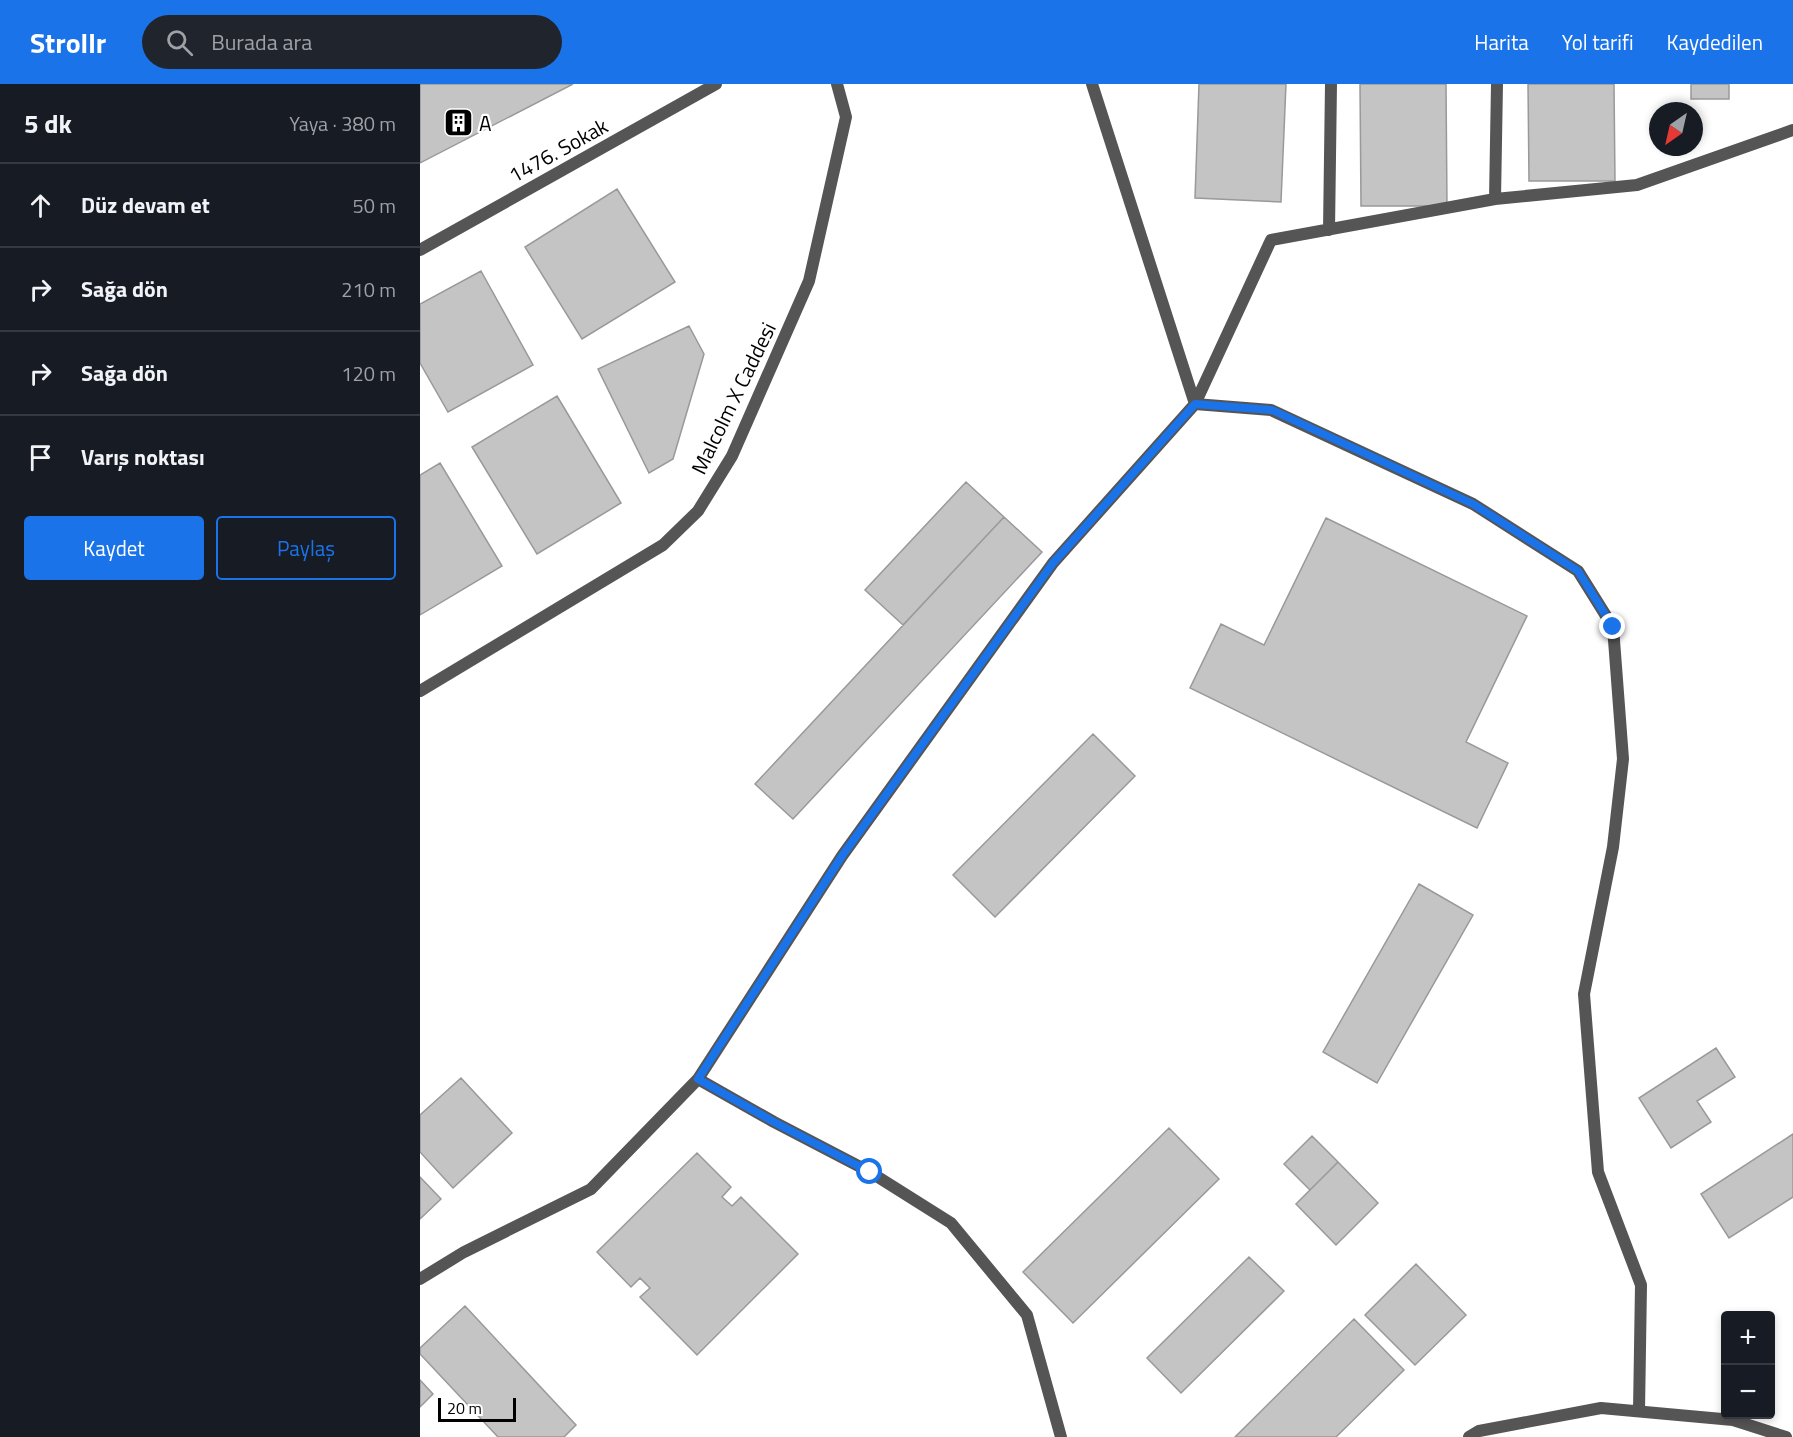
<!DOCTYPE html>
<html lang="tr">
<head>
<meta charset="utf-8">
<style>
  :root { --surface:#171b24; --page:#20242c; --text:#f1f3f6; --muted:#9ea1a6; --line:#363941; --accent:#1a73e8 }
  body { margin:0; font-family:"Titillium Web",sans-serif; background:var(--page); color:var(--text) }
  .controls { position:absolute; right:18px; bottom:18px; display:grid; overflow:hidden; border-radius:6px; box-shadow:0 3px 9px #0003 }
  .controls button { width:54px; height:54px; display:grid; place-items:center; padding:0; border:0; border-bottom:2px solid var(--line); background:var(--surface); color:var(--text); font:30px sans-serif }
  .compass { position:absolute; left:1229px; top:18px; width:54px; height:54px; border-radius:50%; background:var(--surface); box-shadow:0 3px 9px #0003; rotate:214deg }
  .scale { position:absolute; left:18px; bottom:15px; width:78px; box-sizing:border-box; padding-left:6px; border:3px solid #000; border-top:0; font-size:16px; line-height:21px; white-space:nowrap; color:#000; -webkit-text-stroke:4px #fff; paint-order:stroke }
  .stop { position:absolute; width:18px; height:18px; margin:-14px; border:4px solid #1a73e8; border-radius:50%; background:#fff }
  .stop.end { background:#1a73e8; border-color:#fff; box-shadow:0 2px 6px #0008 }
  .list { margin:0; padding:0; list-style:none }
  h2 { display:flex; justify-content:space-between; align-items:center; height:78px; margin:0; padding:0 24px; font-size:26px }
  h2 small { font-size:20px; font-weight:400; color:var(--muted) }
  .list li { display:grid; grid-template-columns:39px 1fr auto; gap:18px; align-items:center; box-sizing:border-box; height:84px; padding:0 24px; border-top:2px solid var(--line) }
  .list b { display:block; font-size:22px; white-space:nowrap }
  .list em { font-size:20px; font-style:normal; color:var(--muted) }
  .actions { display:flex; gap:12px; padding:18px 24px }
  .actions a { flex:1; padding:14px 0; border:2px solid var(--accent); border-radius:6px; text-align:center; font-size:21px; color:var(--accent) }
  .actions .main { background:var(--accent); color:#fff }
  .icon { flex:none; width:33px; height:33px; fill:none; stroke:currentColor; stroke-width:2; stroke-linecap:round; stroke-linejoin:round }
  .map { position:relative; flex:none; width:1373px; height:1353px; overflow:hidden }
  header { display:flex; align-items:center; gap:36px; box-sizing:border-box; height:84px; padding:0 30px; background:var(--accent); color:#fff }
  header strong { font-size:28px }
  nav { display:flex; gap:33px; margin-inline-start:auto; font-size:21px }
  .search { width:420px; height:54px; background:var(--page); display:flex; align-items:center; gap:15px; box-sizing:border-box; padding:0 21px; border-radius:33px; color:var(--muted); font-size:22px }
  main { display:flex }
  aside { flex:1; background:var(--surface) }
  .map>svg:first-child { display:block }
  .building { fill:#c4c4c4; stroke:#999; stroke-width:1.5 }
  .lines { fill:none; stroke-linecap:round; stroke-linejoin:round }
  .lane { stroke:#555; stroke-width:12 }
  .street { stroke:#555; stroke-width:12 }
  .route { stroke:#1a73e8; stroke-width:8 }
  .labels { text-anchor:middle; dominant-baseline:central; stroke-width:4.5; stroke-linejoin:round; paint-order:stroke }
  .poi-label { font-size:21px; fill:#000; stroke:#fff; text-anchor:start }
  .street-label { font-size:21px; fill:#000; stroke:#fff }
</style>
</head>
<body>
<header>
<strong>Strollr</strong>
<div class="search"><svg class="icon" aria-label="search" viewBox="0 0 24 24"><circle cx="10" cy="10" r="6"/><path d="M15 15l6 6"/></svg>Burada ara</div>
<nav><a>Harita</a><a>Yol tarifi</a><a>Kaydedilen</a></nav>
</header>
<main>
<aside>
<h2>5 dk<small>Yaya · 380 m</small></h2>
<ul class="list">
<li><svg class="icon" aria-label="ahead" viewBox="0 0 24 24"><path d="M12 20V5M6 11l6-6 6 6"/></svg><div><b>Düz devam et</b></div><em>50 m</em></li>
<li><svg class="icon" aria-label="right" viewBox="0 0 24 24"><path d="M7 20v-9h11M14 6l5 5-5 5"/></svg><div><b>Sağa dön</b></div><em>210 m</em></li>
<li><svg class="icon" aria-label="right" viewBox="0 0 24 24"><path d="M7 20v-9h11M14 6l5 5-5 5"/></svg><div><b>Sağa dön</b></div><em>120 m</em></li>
<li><svg class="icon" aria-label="arrive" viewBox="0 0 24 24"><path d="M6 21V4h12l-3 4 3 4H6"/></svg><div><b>Varış noktası</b></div></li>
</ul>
<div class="actions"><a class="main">Kaydet</a><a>Paylaş</a></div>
</aside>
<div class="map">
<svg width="1373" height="1353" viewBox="0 0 1373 1353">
  <rect width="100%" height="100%" fill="#fff"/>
  <!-- building -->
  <path class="building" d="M0,0H153L0,79Z
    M779,0H866L861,118L775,114Z
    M940,0H1026L1027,122H941Z
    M1108,0H1194L1195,97H1109Z
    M1271,0H1309V15H1271Z
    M197,105L255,198L162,255L105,163Z
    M61,187L113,281L28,328L0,279V220Z
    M269,242L284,270L253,375L229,389L178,285Z
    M137,312L201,419L117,470L52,363Z
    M20,379L82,482L0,531V391Z
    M546,398L584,433L483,541L445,506Z
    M584,433L622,468L373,735L335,700Z
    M906,434L1107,532L1046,658L1088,679L1057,744L770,604L801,540L844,561Z
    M673,650L715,692L575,833L533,791Z
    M999,800L1053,831L957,999L903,968Z
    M1296,964L1315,993L1277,1017L1291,1038L1251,1064L1219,1014Z
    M41,994L92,1049L33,1104L0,1068V1031Z
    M749,1044L799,1095L653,1239L603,1188Z
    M1373,1050V1113L1309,1154L1281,1110Z
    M892,1052L918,1078L890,1106L864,1080Z
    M277,1069L311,1103L302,1113L312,1122L321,1113L378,1170L277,1271L220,1213L230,1204L220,1194L211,1203L177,1168Z
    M918,1078L958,1119L916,1161L876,1120Z
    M0,1093L21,1115L0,1135Z
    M829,1173L864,1207L761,1309L727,1274Z
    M996,1180L1046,1231L995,1281L945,1231Z
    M45,1222L156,1341L144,1353H78L0,1270V1264Z
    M934,1235L984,1286L916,1353H815Z
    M0,1296L13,1310L0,1323Z"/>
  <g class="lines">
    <!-- lane -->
    <path class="lane" d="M672,0L775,320L851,326L1053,420L1158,487L1193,543L1203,675L1193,763L1164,910L1178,1088L1221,1201L1219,1327
      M1075,115L1077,0
      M909,146L911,0
      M278,995L354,1038L450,1088L531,1139L607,1231L641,1353
      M0,1195L44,1168L171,1105L278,995L422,772L633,479L775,320L851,156L1075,115L1217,101L1373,46
      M1049,1353L1059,1347L1181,1324L1313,1336L1366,1353"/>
    <!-- street -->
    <path class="street" d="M0,166L296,0
      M0,607L243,461L278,427L312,372L389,197L426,33L417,0"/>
  </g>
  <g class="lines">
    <!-- route -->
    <path class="route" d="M450,1088L354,1038L278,995L422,772L633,479L775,320L852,326L1053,420L1158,487L1193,543"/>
  </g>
  <!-- icons -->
  <defs>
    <symbol id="building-square" viewBox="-11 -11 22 22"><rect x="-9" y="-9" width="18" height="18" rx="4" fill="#000" stroke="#fff"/><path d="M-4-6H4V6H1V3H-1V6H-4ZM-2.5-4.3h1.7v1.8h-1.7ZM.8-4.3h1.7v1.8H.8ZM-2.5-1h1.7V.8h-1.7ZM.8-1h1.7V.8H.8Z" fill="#fff"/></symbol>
  </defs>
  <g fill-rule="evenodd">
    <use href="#building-square" x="22" y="22" width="33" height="33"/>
  </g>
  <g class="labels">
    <!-- poi labels -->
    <g class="poi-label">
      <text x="59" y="39">A</text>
    </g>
    <!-- street labels -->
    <g class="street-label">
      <text transform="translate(138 66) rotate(-29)">1476. Sokak</text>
      <text transform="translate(313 314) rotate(-64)">Malcolm X Caddesi</text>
    </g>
  </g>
</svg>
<div class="controls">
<button>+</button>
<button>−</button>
</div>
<svg class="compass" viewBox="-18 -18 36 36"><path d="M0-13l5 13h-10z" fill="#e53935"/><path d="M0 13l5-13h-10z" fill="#9ea1a6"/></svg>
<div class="scale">20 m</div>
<div class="stop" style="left:450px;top:1088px"></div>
<div class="stop end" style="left:1193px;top:543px"></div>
</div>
</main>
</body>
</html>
